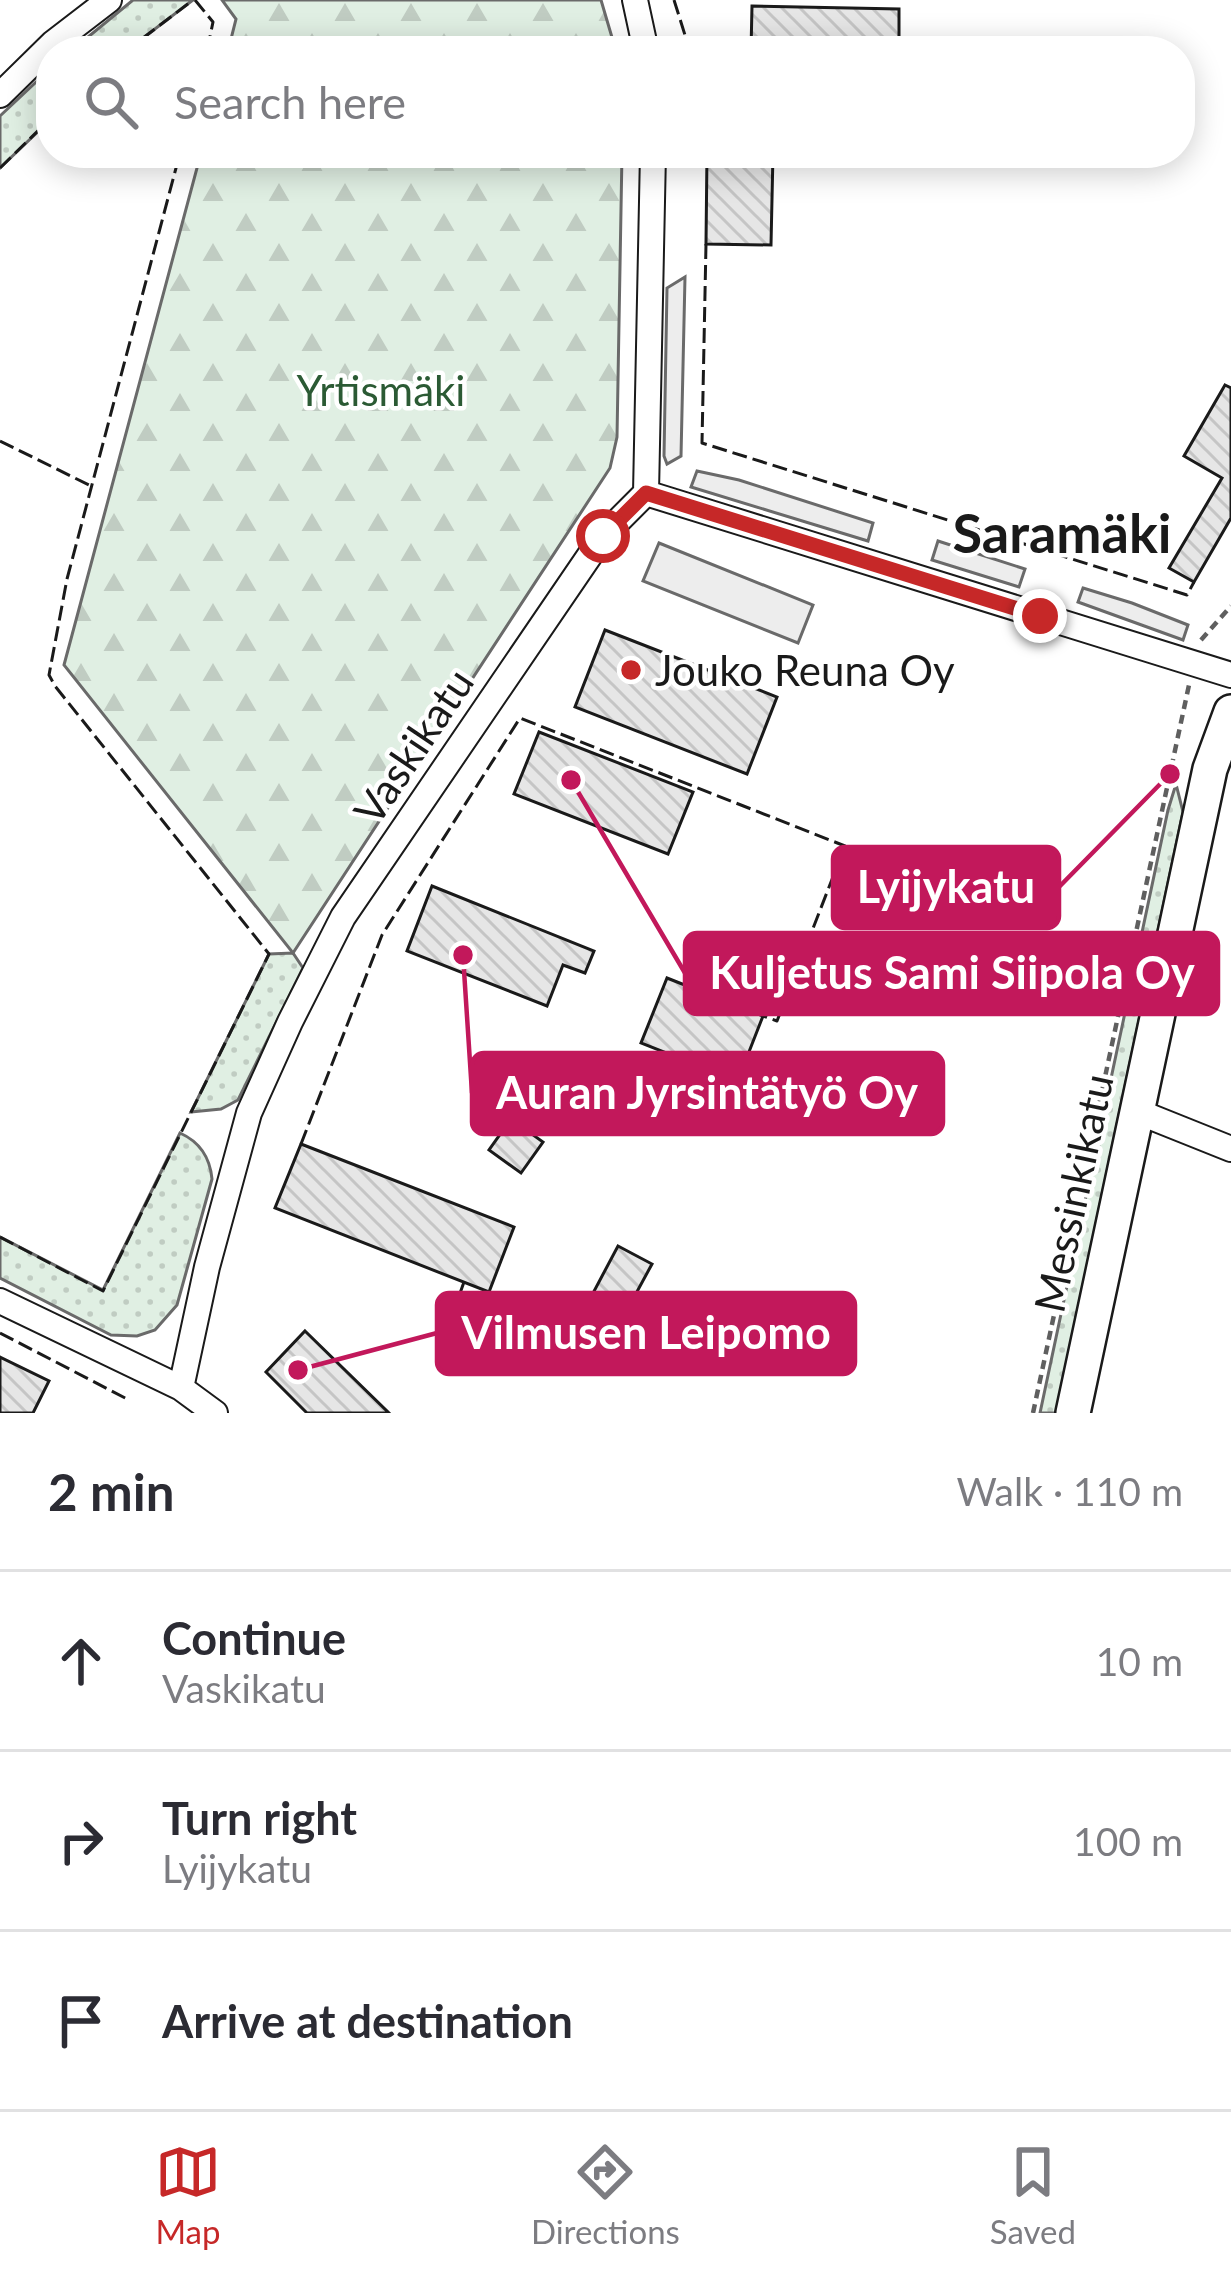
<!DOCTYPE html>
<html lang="en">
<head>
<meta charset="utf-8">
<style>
  :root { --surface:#fff; --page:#f2f2f3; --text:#2b2b33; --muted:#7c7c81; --line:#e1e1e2; --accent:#c62828 }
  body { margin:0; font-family:Lato,sans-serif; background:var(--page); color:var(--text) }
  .stop { position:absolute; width:36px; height:36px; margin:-27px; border:9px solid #c62828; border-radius:50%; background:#fff }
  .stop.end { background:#c62828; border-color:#fff; box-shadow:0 3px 12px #0008 }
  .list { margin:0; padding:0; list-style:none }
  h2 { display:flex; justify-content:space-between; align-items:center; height:156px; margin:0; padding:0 48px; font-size:51px }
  h2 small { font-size:39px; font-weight:400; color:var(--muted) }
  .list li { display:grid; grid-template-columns:78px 1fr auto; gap:36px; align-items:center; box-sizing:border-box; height:180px; padding:0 48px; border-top:3px solid var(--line) }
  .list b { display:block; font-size:45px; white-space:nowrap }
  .list p { margin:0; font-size:39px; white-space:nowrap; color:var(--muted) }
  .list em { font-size:39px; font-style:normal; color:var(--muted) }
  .icon { flex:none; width:66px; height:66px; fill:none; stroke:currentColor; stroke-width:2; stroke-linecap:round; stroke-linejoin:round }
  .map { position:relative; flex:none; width:1231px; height:1413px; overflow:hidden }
  .search { position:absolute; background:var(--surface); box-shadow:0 6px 30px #0003; left:36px; right:36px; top:36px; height:132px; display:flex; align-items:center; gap:30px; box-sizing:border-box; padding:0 42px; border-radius:48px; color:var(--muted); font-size:45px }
  .sheet { height:696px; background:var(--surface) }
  nav { display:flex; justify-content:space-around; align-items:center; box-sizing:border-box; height:168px; border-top:3px solid var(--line); background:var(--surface); font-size:33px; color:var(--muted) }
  nav a { display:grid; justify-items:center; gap:6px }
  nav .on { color:var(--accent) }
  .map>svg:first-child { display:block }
  .grass { fill:url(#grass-dots); stroke:#6a6a6a; stroke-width:3 }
  .forest { fill:url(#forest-firs); stroke:#6a6a6a; stroke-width:3 }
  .parking { fill:#ededed; stroke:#6a6a6a; stroke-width:3 }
  .building { fill:url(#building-back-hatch); stroke:#1a1a1a; stroke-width:3 }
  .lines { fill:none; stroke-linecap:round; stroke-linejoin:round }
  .street-casing { stroke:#1a1a1a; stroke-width:28 }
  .secondary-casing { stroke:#1a1a1a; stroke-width:38 }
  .path { stroke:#5f5f5f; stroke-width:4.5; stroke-dasharray:9 6; stroke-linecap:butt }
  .street { stroke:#fff; stroke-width:24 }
  .secondary { stroke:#fff; stroke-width:33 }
  .fence { stroke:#1a1a1a; stroke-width:3; stroke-dasharray:15 6; stroke-linecap:butt }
  .route { stroke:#c62828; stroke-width:15 }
  .poi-dot { fill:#c62828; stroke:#fff; stroke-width:4.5 }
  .labels { text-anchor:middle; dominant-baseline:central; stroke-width:9; stroke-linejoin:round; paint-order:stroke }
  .park-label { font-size:42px; fill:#2b5a34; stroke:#fff }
  .poi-label { font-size:42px; fill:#1a1a1a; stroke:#fff; text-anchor:start }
  .street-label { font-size:42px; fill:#1a1a1a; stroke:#fff }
  .district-label { font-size:54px; font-weight:bold; fill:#1a1a1a; stroke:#fff }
  .leader { fill:none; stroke:#c2185b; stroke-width:4.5 }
  .callout-dot { fill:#c2185b; stroke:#fff; stroke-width:4.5 }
  .callout { fill:#c2185b; stroke:#c2185b; stroke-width:4.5 }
  .callout-label { font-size:45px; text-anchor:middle; font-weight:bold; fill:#fff }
</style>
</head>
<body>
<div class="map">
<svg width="1231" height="1413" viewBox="0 0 1231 1413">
  <defs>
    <pattern id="grass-dots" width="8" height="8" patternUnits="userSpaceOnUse" patternTransform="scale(3)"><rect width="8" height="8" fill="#e0efe3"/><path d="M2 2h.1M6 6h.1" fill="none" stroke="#c0ccc2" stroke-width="1.8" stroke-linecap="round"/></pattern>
    <pattern id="forest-firs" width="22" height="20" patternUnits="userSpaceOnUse" patternTransform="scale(3)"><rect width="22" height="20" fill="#e0efe3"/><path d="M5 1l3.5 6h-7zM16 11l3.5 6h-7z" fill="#c0ccc2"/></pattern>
    <pattern id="building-back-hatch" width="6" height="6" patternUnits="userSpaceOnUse" patternTransform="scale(3)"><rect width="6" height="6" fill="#e6e6e6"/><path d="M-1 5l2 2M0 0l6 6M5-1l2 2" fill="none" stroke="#c5c5c5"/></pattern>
  </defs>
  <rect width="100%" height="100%" fill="#fff"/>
  <!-- grass -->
  <path class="grass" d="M133,0H193L126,51H71Z
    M51,68V119L0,168V116Z
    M1176,784L1183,812L1056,1413H1040L1168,810Z
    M293,953L303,968L238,1100L221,1109L191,1112L269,954Z
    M180,1133C200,1142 210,1157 212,1179L177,1305L155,1330L137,1336L111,1335L0,1278V1237L103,1290Z"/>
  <!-- forest -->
  <path class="forest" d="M222,0H601L616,51H228L236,19Z
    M201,153H622L617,437L610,468L293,953L64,665Z"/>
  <!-- parking -->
  <path class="parking" d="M685,277L681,456L667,464L664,456L667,288Z
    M697,471L739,480L873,523L868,541L691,487Z
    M938,541L1025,569L1019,587L932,560Z
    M659,543L813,605L798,643L643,581Z
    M1083,588L1132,603L1188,625L1183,640L1078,602Z"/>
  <!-- building -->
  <path class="building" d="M752,6L899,9V51H751Z
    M707,153H773L771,245L706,244Z
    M1225,385L1231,388V518L1194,582L1169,568L1222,478L1184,456Z
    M605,630L777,697L747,774L575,707Z
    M539,732L693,792L668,854L514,794Z
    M432,886L594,951L585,973L563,965L547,1006L407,951Z
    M667,978L763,1016L738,1080L734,1078L719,1116L678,1098L692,1063L641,1043Z
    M511,1119L543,1142L521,1173L489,1150Z
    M301,1144L514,1227L489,1292L275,1208Z
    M618,1246L652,1264L626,1312L592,1295Z
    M305,1331L389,1413H307L266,1372Z
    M0,1357L49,1381L33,1413H0Z"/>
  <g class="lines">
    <defs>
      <path id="street" d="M635,0L646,51
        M0,95L53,43L109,0
        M646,493L1231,675
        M1136,1111L1231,1149
        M0,1301L181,1388L215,1413
        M181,1388L207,1267L249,1113L290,1022L343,917L603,536L646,493L653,153"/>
      <path id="secondary" d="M1073,1413L1210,769L1231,712"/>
    </defs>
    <!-- street casing -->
    <use href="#street" class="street-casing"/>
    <!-- secondary casing -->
    <use href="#secondary" class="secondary-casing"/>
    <!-- path -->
    <path class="path" d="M1201,640L1231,606
      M1033,1413L1189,685"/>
    <!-- street -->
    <use href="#street" class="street"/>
    <!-- secondary -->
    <use href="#secondary" class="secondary"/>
    <!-- fence -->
    <path class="fence" d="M195,0L213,22L207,51
      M674,0L690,51
      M126,51L193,0
      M0,168L51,118
      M706,244L702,443L1187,595L1194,582
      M0,441L91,486
      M301,1144L382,935L520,718L845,846L777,1021L763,1016
      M0,1237L103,1291L269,954L55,686L49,675L67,579L180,153
      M464,1282L459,1296L581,1344
      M0,1333L129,1400"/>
  </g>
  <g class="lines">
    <!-- route -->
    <path class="route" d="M603,536L646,493L1040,616"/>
  </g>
  <!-- markers -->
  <circle class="poi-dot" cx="631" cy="670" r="12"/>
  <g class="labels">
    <!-- park labels -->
    <g class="park-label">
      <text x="381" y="390">Yrtismäki</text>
    </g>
    <!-- poi labels -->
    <g class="poi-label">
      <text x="655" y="670">Jouko Reuna Oy</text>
    </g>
    <!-- street labels -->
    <g class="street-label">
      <text transform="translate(413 746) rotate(-56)">Vaskikatu</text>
      <text transform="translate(1073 1193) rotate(-78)">Messinkikatu</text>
    </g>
    <!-- district labels -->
    <g class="district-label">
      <text x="1062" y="532">Saramäki</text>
    </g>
  </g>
  <!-- callouts -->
  <path class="leader" d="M1170 774L1059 887M571 780L685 973M463 955L472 1093M298 1370L437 1333"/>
  <g class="callout-dot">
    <circle cx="1170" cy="774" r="12"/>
    <circle cx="571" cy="780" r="12"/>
    <circle cx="463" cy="955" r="12"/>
    <circle cx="298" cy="1370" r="12"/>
  </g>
  <g class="callout">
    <rect x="833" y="847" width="226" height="81" rx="12"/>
    <rect x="685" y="933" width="533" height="81" rx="12"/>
    <rect x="472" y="1053" width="471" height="81" rx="12"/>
    <rect x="437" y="1293" width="418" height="81" rx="12"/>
  </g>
  <g class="callout-label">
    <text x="946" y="903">Lyijykatu</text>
    <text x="952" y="989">Kuljetus Sami Siipola Oy</text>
    <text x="707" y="1109">Auran Jyrsintätyö Oy</text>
    <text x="646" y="1349">Vilmusen Leipomo</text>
  </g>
</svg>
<div class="stop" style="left:603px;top:536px"></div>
<div class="stop end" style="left:1040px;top:616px"></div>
<div class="search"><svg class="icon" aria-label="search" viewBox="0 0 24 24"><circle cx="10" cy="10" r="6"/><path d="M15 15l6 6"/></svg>Search here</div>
</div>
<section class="sheet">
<h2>2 min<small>Walk · 110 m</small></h2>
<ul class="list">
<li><svg class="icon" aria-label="ahead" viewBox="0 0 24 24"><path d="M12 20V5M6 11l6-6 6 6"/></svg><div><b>Continue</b><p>Vaskikatu</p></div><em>10 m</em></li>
<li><svg class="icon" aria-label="right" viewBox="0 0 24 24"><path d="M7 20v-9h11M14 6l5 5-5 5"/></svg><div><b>Turn right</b><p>Lyijykatu</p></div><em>100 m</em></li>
<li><svg class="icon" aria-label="arrive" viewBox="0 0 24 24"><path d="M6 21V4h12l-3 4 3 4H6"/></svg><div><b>Arrive at destination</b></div></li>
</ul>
</section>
<nav>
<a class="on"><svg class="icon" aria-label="map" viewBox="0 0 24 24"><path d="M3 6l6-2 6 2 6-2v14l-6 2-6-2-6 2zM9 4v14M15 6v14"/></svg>Map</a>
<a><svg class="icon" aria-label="directions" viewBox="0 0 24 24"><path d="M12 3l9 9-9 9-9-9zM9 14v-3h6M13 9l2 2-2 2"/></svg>Directions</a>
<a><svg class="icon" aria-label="saved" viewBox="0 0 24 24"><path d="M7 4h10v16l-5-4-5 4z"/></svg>Saved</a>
</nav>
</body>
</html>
